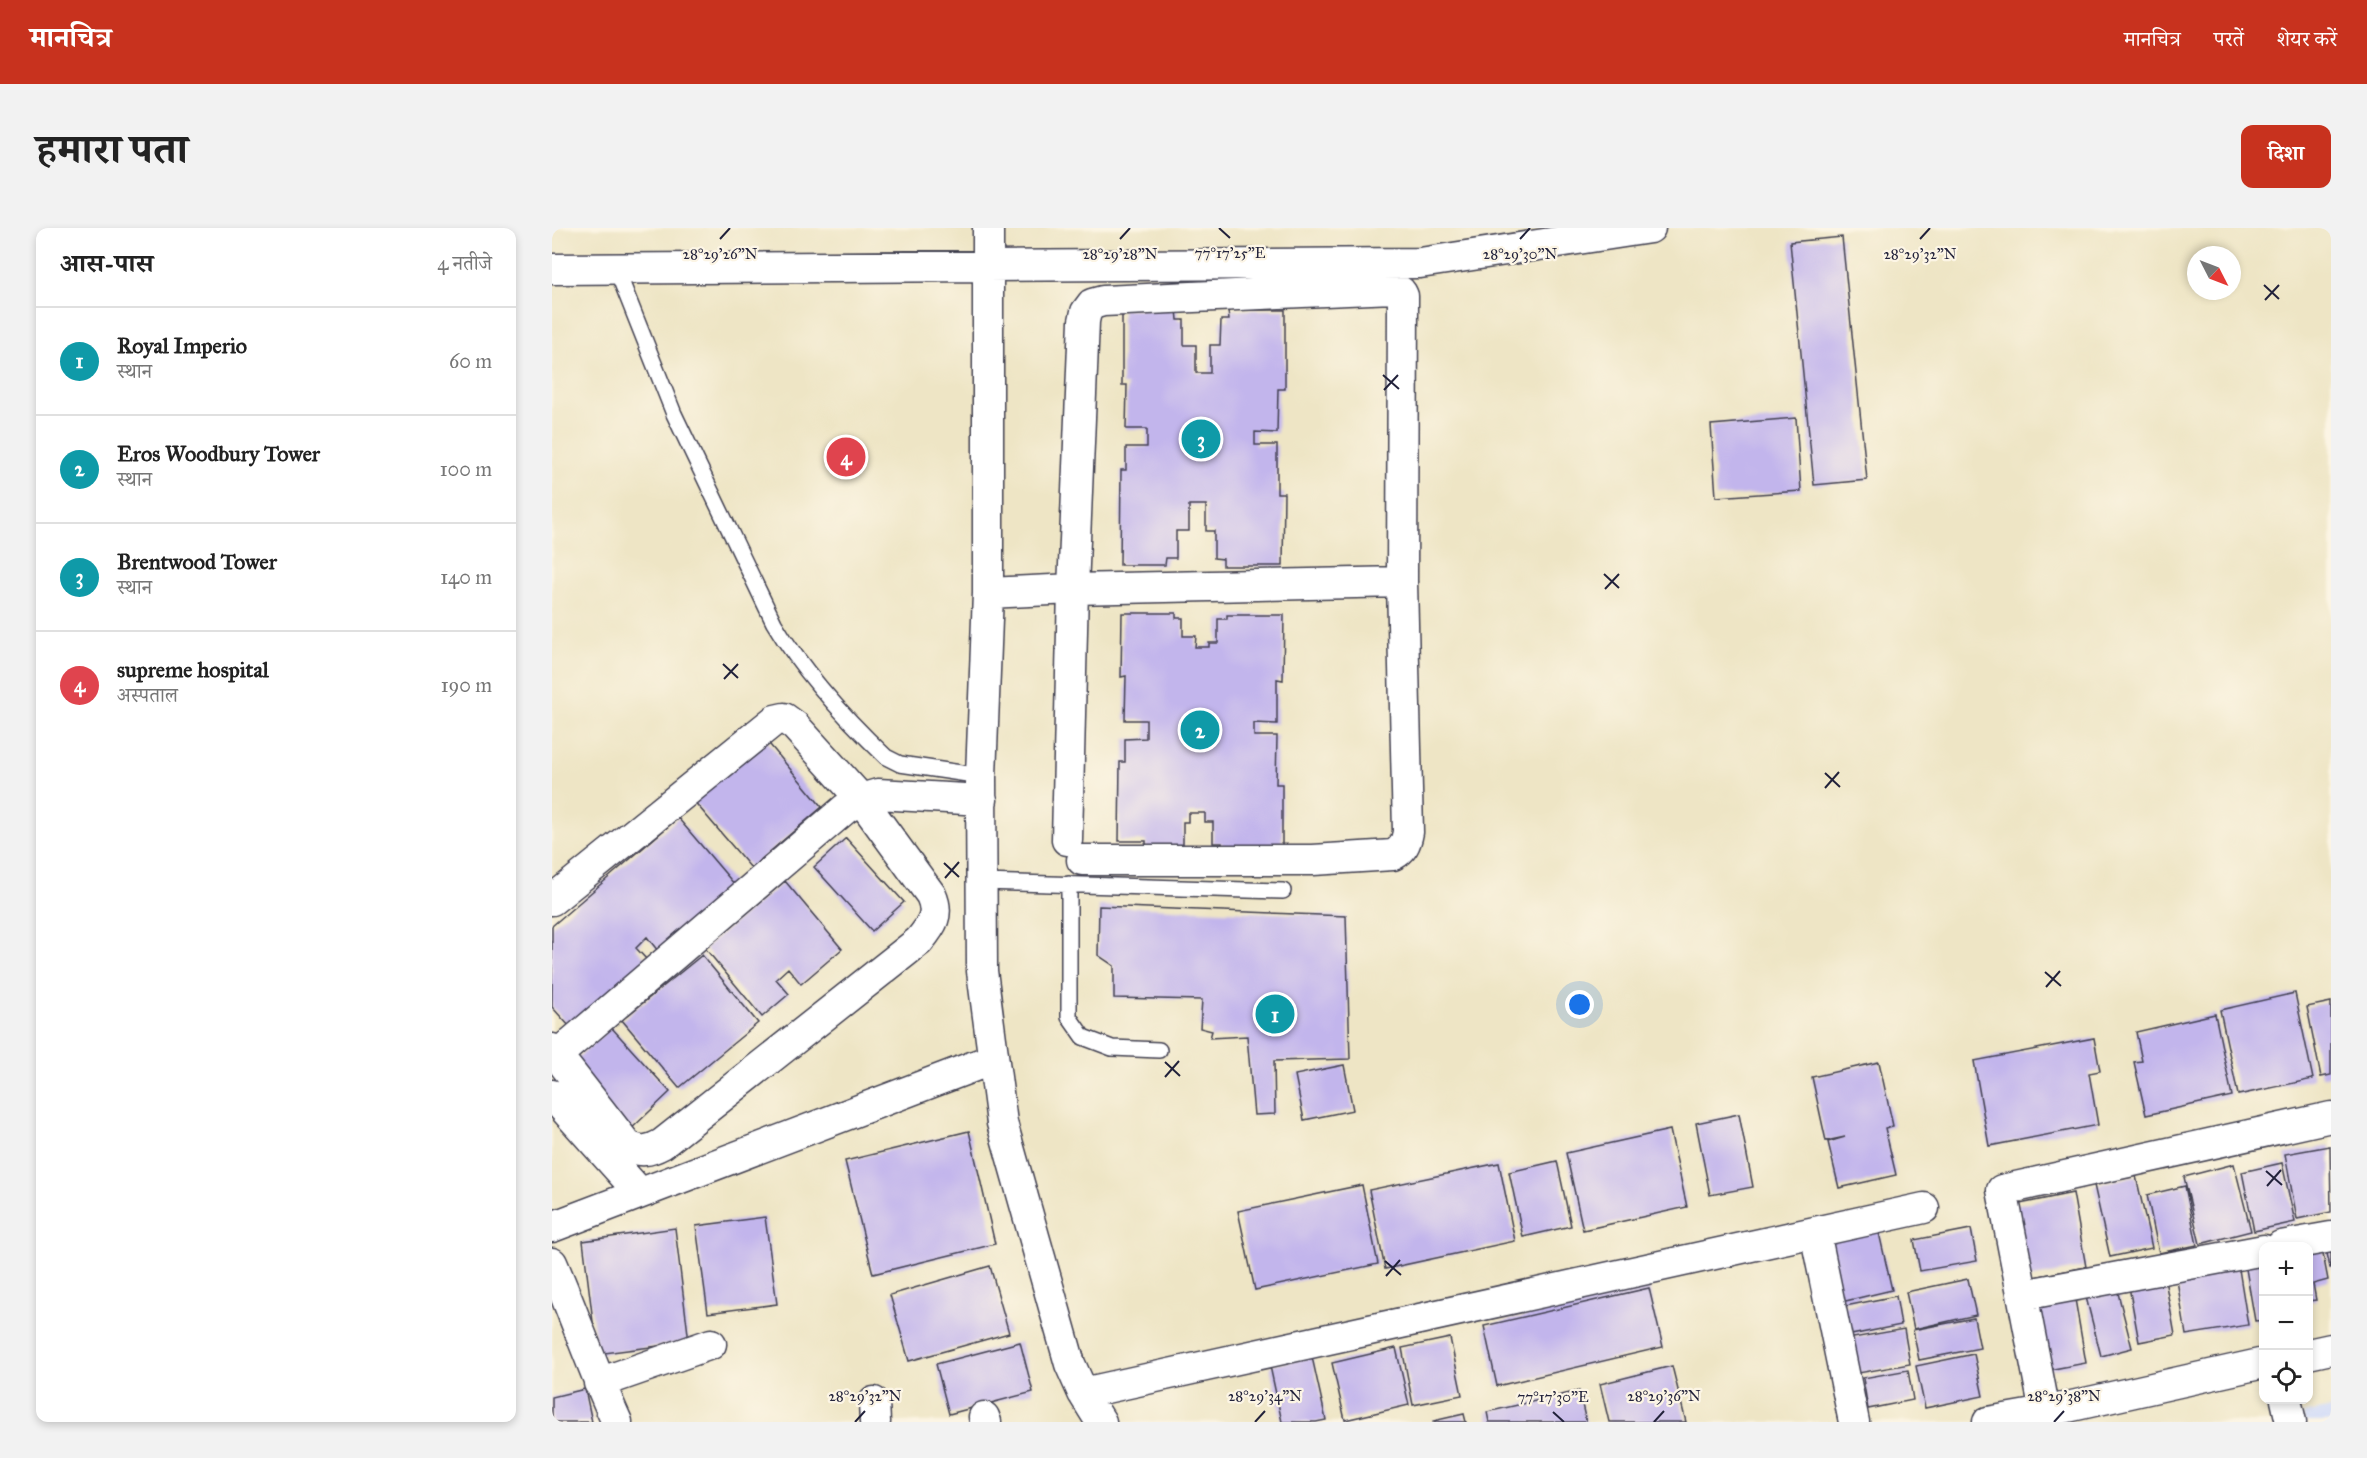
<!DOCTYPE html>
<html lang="hi">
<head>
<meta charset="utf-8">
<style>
  :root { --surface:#fff; --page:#f2f2f2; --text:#222; --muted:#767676; --line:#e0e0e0; --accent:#c8321e }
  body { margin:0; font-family:"IM FELL Great Primer","Noto Serif Devanagari",serif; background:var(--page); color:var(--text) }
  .controls { position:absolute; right:18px; bottom:18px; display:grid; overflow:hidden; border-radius:12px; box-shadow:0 3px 9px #0003 }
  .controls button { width:54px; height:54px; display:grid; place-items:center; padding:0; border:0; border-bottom:2px solid var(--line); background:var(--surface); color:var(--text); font:30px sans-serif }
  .compass { position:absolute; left:1635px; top:18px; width:54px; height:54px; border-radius:50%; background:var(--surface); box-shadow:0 3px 9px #0003; rotate:132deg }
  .you { position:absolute; left:1028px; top:777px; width:21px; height:21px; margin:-15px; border:4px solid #fff; border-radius:50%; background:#1a73e8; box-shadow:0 0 0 9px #1a73e833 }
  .badge { display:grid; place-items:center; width:39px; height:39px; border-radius:50%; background:var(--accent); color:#fff; font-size:20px; font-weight:700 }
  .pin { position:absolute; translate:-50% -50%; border:3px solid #fff; box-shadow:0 2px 6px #0006 }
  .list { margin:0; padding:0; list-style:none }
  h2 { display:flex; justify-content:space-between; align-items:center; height:78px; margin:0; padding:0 24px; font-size:26px }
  h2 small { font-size:20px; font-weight:400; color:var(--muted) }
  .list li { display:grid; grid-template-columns:39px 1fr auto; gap:18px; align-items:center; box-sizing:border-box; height:108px; padding:0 24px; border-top:2px solid var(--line) }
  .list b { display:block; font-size:22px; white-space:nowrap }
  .list p { margin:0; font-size:20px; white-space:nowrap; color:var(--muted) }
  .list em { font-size:20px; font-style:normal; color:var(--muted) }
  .icon { flex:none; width:33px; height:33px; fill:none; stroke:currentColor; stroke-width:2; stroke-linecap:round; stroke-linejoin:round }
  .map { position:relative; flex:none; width:1779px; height:1194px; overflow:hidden; border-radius:12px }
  header { display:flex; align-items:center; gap:36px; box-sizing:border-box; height:84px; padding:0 30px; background:var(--accent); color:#fff }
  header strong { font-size:28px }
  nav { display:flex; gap:33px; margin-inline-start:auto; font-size:21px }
  .intro { display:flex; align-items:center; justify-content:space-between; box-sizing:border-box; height:144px; padding:0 36px }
  h1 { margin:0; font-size:42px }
  .button { padding:15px 27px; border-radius:12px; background:var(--accent); color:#fff; font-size:21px; font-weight:700 }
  main { display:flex; gap:36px; padding:0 36px }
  aside { flex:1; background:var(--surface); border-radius:12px; box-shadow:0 3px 9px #0003 }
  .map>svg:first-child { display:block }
  .built { fill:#cfdafa }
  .building { fill:#c2b5ec }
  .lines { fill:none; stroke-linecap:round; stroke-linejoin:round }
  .service-casing { stroke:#413f50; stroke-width:18 }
  .minor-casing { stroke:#413f50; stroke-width:33 }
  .service { stroke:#fff; stroke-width:15 }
  .minor { stroke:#fff; stroke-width:30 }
  .ticks { fill:none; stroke:#22223b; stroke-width:2 }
  .ticks-label { font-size:15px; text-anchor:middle; fill:#22223b; stroke:#fcf5e5; stroke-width:4.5; stroke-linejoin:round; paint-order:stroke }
</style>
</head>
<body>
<header>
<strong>मानचित्र</strong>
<nav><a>मानचित्र</a><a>परतें</a><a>शेयर करें</a></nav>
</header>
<div class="intro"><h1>हमारा पता</h1><a class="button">दिशा</a></div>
<main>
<aside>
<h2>आस-पास<small>4 नतीजे</small></h2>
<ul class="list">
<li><span class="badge" style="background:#0f9aa8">1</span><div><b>Royal Imperio</b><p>स्थान</p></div><em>60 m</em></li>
<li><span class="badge" style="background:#0f9aa8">2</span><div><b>Eros Woodbury Tower</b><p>स्थान</p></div><em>100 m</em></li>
<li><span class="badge" style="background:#0f9aa8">3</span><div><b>Brentwood Tower</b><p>स्थान</p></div><em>140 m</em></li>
<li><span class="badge" style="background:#e0444e">4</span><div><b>supreme hospital</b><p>अस्पताल</p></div><em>190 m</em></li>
</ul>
</aside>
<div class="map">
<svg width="1779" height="1194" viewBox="0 0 1779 1194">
  <rect width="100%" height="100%" fill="#fcf5e5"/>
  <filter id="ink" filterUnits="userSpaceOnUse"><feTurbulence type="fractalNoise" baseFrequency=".0167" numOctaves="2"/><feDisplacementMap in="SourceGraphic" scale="12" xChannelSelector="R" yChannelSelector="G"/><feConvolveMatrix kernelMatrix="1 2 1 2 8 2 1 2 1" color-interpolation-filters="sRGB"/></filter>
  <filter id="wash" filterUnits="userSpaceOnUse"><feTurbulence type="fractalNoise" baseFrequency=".008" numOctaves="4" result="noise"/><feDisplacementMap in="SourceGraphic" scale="24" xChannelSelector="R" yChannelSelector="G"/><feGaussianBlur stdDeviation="1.35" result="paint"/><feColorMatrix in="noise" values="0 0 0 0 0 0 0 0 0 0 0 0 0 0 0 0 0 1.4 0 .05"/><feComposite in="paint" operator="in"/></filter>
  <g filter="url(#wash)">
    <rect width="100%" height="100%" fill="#eee5c5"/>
    <!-- built -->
    <path class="built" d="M1779,1180V1194H1752L1751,1186Z"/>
    <g id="blocks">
      <!-- building -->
      <path class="building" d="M1290,9L1315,252L1262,257L1238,14Z
        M570,81H625L626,92H632V117H644V145H658V117H668L669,92H677L676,82H733V161H726L725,205L703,204V217H725V265H732L731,338H671V331L662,330V303H654V277H637V303H624V330H614L613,337H568L569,242H574V219H595V201H574L575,157H570Z
        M1244,190L1249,263L1164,269L1159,197Z
        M570,385H624V390H631V408H644L643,419H657V415H666V391H675V387H732L731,452L725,451V496L702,495V508H725L724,556H730V618L670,622V615H661V594H653V585H636V594H631V621L594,622V613H567L568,534H573V511L594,510V492H573L574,448L569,449Z
        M213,511L270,579L199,640L141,572Z
        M126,590L183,657L106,723L95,709L84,720L95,732L18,799L0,779V698Z
        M294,610L352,674L320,703L262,639Z
        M233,653L290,721L249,756L236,740L224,751L237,766L210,789L153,720Z
        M547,678L794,688L798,831L722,833L723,886L702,887L695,808L658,810L660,803L648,800L650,772L562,770V738L546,727Z
        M150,727L206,795L127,860L70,792Z
        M1743,765L1761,851L1686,867L1668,782Z
        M1779,774V847L1769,849L1755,779Z
        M1663,786L1680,868L1594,887L1582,834L1590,833L1584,804Z
        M59,799L118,864L76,904L16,839Z
        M1542,810L1548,843L1537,845L1546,897L1437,918L1422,833Z
        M1327,834L1341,898L1333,900L1344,947L1287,960L1276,914L1293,909L1274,913L1260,849Z
        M792,837L801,882L752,892L743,847Z
        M1187,886L1201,959L1158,967L1144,895Z
        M1118,902L1135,979L1031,1002L1014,925Z
        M417,903L443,1016L321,1046L293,933Z
        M1778,918L1779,984L1745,991L1733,926Z
        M1005,933L1019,998L971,1009L957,944Z
        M947,935L963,1013L833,1041L817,962Z
        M1730,935L1743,994L1702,1003L1690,944Z
        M1682,936L1699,1003L1648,1016L1632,949Z
        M1584,948L1600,1020L1558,1029L1542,957Z
        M810,957L826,1036L703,1062L686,983Z
        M1633,958L1645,1017L1607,1025L1595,967Z
        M1521,965L1534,1039L1477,1050L1463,977Z
        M213,989L225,1076L156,1085L144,998Z
        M1325,996L1340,1062L1285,1075L1269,1009Z
        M123,1000L137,1114L45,1126L31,1013Z
        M1419,1001L1425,1033L1368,1043L1362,1012Z
        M1779,1014V1040H1778L1773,1015Z
        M1770,1021L1776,1052L1761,1056L1764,1072L1756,1073V1023Z
        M1712,1032V1092L1703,1093L1693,1035Z
        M1686,1035L1696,1097L1634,1107L1624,1046Z
        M438,1038L457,1105L357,1133L338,1067Z
        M1612,1046L1623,1107L1587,1114L1576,1053Z
        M1416,1051L1424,1087L1362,1101L1354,1064Z
        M1097,1060L1111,1119L945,1158L932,1098Z
        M1565,1061L1580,1120L1549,1128L1534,1069Z
        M1344,1068L1349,1097L1294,1108L1288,1079Z
        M1523,1071L1534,1135L1496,1142L1485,1078Z
        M1422,1090L1428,1120L1367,1132L1361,1102Z
        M1352,1101L1358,1136L1301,1146L1295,1111Z
        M898,1110L910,1167L861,1177L850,1120Z
        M468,1114L481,1164L397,1186L384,1136Z
        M844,1120L857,1177L793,1192L780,1135Z
        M1422,1126L1431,1168L1373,1180L1364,1138Z
        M760,1129L774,1192L764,1194H730L718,1138Z
        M1120,1138L1134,1194H1057L1048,1156Z
        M1356,1142L1361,1172L1316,1181L1311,1150Z
        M33,1161L40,1194H0V1169Z
        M1027,1163L1034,1194H937L935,1184Z
        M912,1186L914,1194H881V1193Z"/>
    </g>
  </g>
  <g filter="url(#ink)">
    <use href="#blocks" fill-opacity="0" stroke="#413f50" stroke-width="1.5"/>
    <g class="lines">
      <defs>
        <path id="service" d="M64,40L122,186L222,395C251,444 292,489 334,529L348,536L429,548
          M430,654L731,663
          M517,656V789L531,809L560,820L607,822"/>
        <path id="minor" d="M436,0V365L429,548L430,743L450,895L518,1136L531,1165L549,1194
          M0,41L868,35L1098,0
          M436,365L521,361L850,354
          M515,612L521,361L532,93L534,84L540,76L551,73L841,60L849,64L851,68L850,354L856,604C854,615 851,622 841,627L761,632H530
          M0,672L223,492L232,490L243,498L309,571L379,667C388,687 380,697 367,713L110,916C97,923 88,925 75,917L0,821
          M5,827L293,581L309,571L326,566L430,572
          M0,867L88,965
          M0,999L441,831
          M1263,1004L1302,1194
          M1729,1018L1779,1009
          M0,1035C23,1088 41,1142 65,1194
          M1471,1067L1712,1022
          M1756,1126L1779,1121
          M47,1155L159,1116
          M531,1165L1372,980
          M1734,1172L1739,1194
          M322,1174L323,1194
          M1493,1184L1450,962L1779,889
          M432,1189L434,1194
          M1436,1194L1493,1184L1712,1135"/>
      </defs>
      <!-- service casing -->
      <use href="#service" class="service-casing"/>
      <!-- minor casing -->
      <use href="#minor" class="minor-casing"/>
      <!-- service -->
      <use href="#service" class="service"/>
      <!-- minor -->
      <use href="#minor" class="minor"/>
    </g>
  </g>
  <!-- ticks -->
  <path class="ticks" d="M667,0L678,10M168,11L178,0M568,11L578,0M968,11L978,0M1368,11L1378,0M1712,57L1727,71M1713,72L1727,57M831,147L847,161M832,162L846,147M1052,346L1067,360M1053,361L1067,346M171,436L186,450M172,451L186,436M1273,545L1288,559M1273,560L1287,544M392,635L407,649M393,650L407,634M1493,744L1509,758M1494,759L1508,743M613,834L628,848M613,849L627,833M1714,943L1730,957M1715,958L1729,942M833,1033L849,1047M834,1048L848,1032M1001,1184L1012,1194M303,1194L313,1183M703,1194L713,1183M1102,1194L1112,1183M1502,1194L1512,1183"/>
  <g class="ticks-label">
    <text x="678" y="30">77°17'25"E</text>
    <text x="168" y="31">28°29'26"N</text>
    <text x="568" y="31">28°29'28"N</text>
    <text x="968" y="31">28°29'30"N</text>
    <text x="1368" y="31">28°29'32"N</text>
    <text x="313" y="1173">28°29'32"N</text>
    <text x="713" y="1173">28°29'34"N</text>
    <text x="1112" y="1173">28°29'36"N</text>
    <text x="1512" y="1173">28°29'38"N</text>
    <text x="1001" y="1174">77°17'30"E</text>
  </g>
</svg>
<div class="controls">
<button>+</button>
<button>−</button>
<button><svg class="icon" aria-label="locate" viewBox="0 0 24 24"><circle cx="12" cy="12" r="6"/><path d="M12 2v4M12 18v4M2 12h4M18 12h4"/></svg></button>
</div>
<svg class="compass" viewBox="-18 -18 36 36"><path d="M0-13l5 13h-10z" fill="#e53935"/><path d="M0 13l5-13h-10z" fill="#767676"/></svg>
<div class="you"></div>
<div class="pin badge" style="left:723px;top:786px;background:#0f9aa8">1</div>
<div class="pin badge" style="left:648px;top:502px;background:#0f9aa8">2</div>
<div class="pin badge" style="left:649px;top:211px;background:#0f9aa8">3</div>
<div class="pin badge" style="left:294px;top:229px;background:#e0444e">4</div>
</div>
</main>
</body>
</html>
